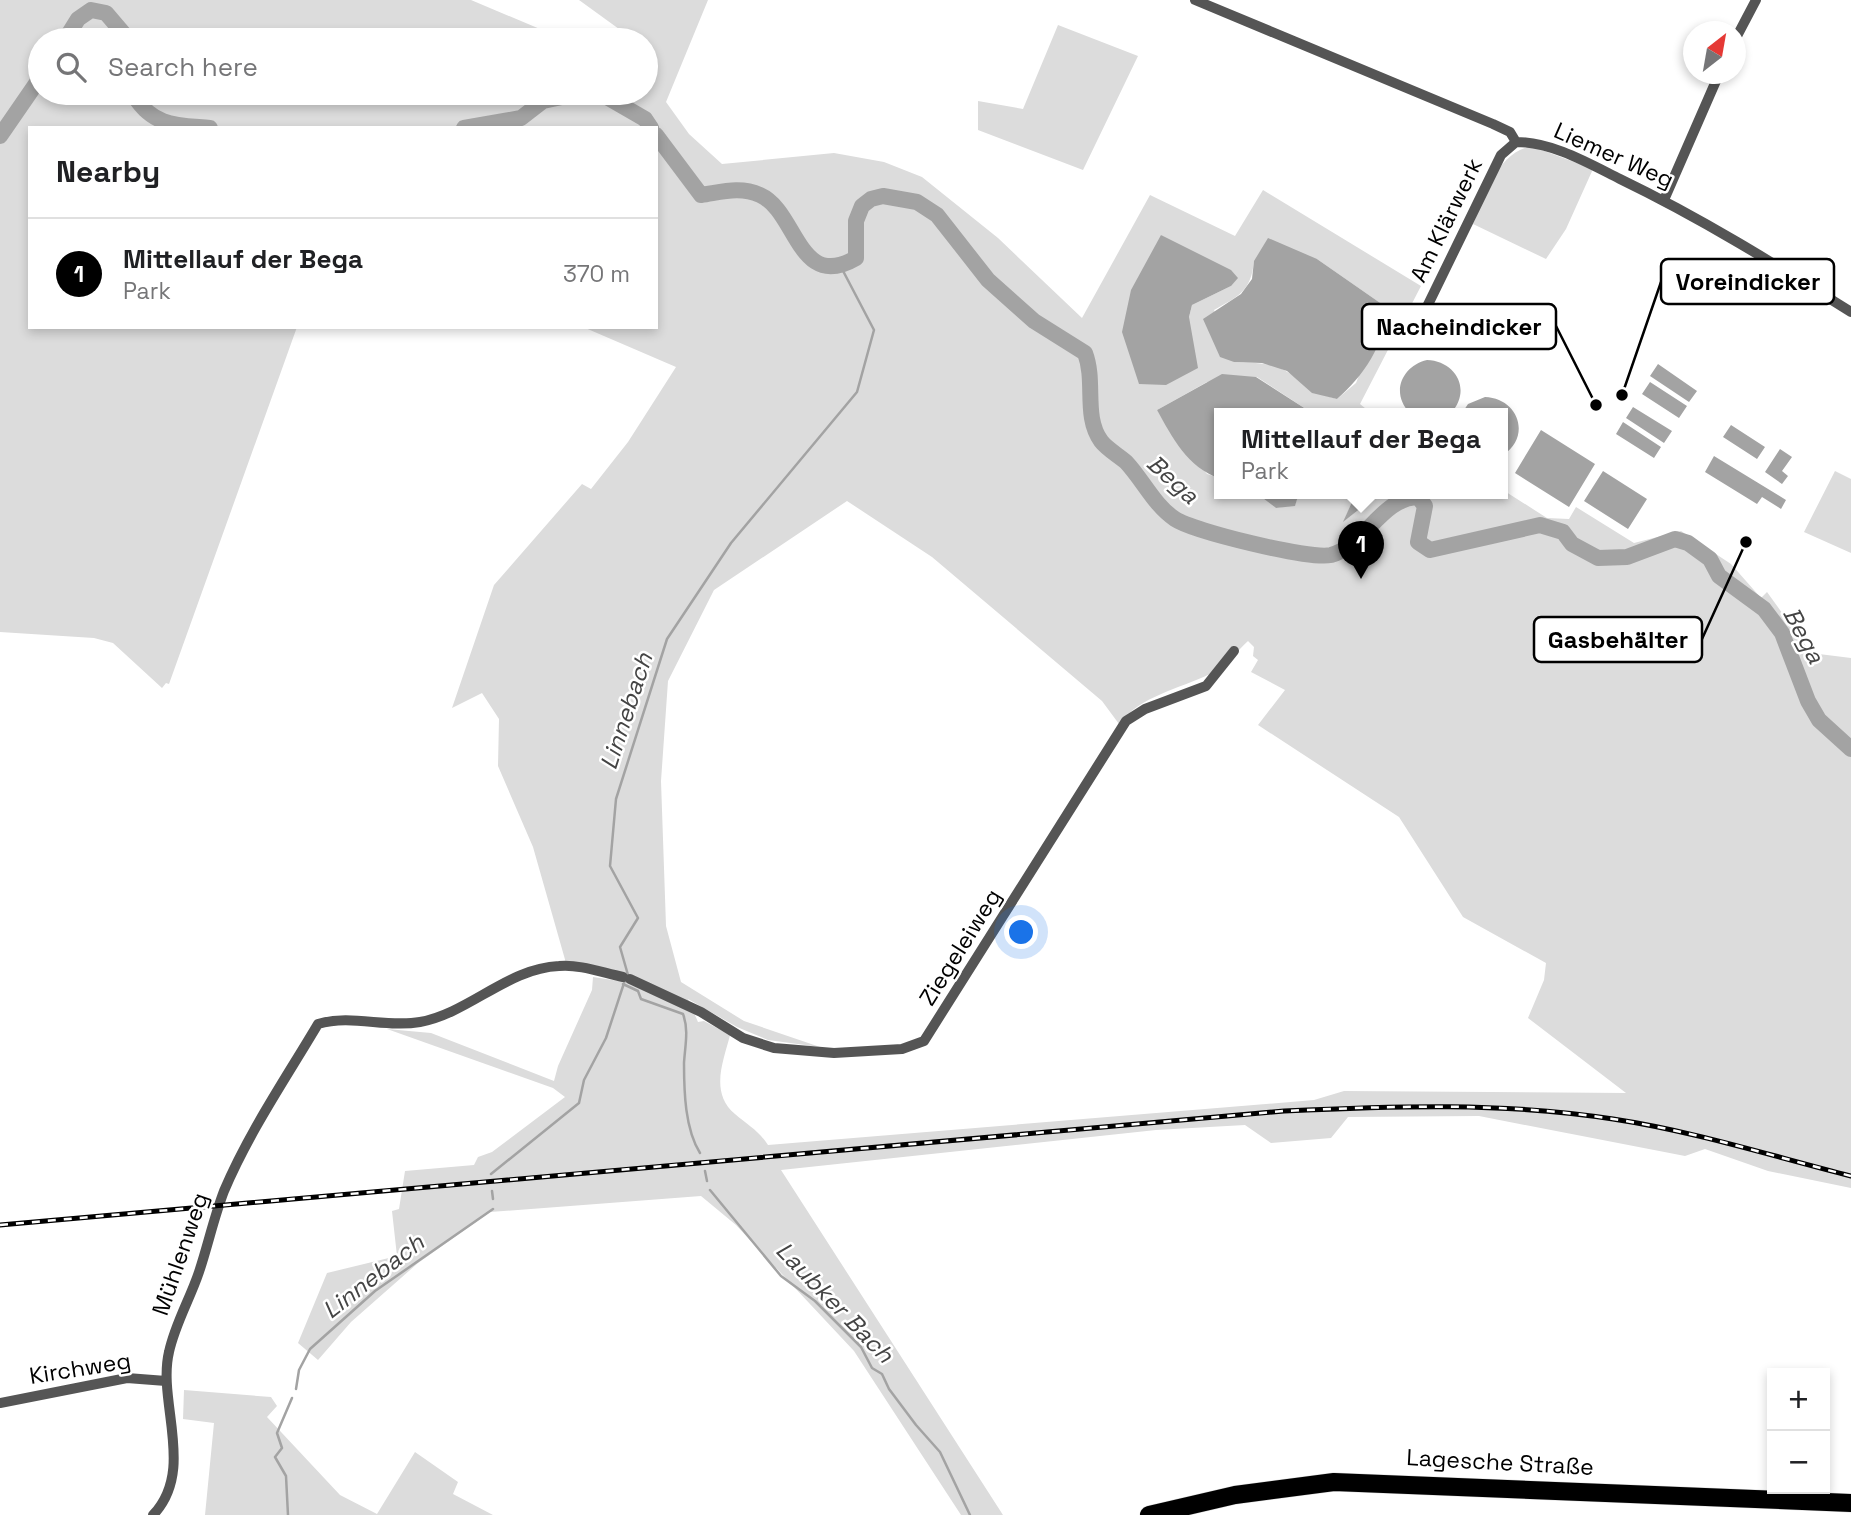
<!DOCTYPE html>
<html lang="en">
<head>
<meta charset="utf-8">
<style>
  :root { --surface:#fff; --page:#f2f2f2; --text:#202124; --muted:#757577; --line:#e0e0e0; --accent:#000 }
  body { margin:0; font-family:"Space Grotesk",sans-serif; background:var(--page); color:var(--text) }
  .controls { position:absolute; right:21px; bottom:21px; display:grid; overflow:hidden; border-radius:0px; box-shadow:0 4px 10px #0003 }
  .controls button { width:63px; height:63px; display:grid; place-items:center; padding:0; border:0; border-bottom:2px solid var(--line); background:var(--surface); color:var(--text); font:35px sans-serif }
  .compass { position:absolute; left:1683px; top:21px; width:63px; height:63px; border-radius:50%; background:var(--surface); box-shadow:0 4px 10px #0003; rotate:31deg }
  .you { position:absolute; left:1022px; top:933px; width:24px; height:24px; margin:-18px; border:5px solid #fff; border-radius:50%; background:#1a73e8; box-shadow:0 0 0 10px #1a73e833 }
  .badge { display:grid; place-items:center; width:46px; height:46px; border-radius:50%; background:var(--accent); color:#fff; font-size:23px; font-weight:700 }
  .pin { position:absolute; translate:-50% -58px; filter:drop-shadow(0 2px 4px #0008) }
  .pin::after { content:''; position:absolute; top:37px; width:24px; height:21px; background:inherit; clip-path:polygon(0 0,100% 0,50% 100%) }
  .popup { position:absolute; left:1214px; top:408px; width:294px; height:91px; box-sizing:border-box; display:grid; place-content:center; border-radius:0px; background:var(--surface); filter:drop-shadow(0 2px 5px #0005); font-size:23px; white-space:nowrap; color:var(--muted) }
  .popup b { font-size:26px; color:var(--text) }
  .popup::after { content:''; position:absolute; left:50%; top:100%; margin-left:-14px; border:14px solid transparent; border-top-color:var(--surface) }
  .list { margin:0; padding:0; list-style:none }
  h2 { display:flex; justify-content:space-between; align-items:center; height:91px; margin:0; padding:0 28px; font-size:30px }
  h2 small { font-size:23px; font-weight:400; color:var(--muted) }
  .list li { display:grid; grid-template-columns:46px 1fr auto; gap:21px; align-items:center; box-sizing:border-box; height:112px; padding:0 28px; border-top:2px solid var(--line) }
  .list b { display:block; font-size:26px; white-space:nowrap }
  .list p { margin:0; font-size:23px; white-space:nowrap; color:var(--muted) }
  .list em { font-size:23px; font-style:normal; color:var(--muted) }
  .icon { flex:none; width:38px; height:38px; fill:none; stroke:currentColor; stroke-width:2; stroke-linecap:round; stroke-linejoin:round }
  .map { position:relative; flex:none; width:1851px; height:1515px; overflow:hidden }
  .search { position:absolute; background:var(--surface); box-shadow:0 4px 10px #0003; left:28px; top:28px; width:630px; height:77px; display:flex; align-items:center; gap:18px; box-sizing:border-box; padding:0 24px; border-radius:38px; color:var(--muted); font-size:26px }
  .panel { position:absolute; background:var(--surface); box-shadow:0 4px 10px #0003; left:28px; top:126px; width:630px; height:203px; border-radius:0px }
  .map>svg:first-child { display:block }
  .green { fill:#dcdcdc; fill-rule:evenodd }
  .water { fill:#a3a3a3 }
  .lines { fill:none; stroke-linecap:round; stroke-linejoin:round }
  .stream { stroke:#a3a3a3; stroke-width:2.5 }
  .river { stroke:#a3a3a3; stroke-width:16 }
  .primary-casing { stroke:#dbdbdb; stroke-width:19 }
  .street { stroke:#555; stroke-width:10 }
  .primary { stroke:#000; stroke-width:18 }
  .rail-casing { stroke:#000; stroke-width:5 }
  .rail { stroke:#fff; stroke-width:2.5; stroke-dasharray:8; stroke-linecap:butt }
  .labels { text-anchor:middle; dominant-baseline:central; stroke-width:5; stroke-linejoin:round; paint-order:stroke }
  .street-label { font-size:23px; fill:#000; stroke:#fff }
  .water-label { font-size:24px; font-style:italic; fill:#444; stroke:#fff }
  .leader { fill:none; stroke:#000; stroke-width:2.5 }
  .callout-dot { fill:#000; stroke:#fff; stroke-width:2.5 }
  .callout { fill:#fff; stroke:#000; stroke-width:2.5 }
  .callout-label { font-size:24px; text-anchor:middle; font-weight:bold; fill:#000 }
</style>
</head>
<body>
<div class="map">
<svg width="1851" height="1515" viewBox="0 0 1851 1515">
  <rect width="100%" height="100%" fill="#fff"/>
  <!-- green -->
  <path class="green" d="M0,0H471L566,40H40V93H646V40H589L619,29L579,0H708L666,102L689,134L722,164L834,153L884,162L922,177L998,238L1082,318L1150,195L1235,236L1263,190L1421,286L1360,404L1371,413H1312L1257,377L1207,382L1157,410L1207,474L1219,478V493H1256L1276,508L1295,505L1299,493H1356L1344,521L1380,493H1503V490L1547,518L1569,519L1576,507L1634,543L1681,531L1731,564L1761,598L1767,592L1811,653L1851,658V1188L1768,1171L1705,1149L1685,1156L1479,1116L1348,1117L1331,1138L1271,1143L1245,1125L1156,1130L781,1170L1003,1515H961L854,1351L736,1225L701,1196L490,1212L418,1263L351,1322L318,1360L298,1343L327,1273L397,1256L392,1211L399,1209L405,1171L474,1165L478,1157L492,1152L565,1097L553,1088L387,1029L431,1033L554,1081L558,1066L592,990L593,977L619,981L566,963L533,847L498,766L499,719L482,693L452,708L494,585L582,484L591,489L628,442L676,367L583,327H656V128H30V327H297L169,684L166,683L162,688L113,643L94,638L0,632ZM1161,235L1231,286L1192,305L1189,317ZM1317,259L1386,307L1356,383L1337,399C1311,392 1310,387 1289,373C1273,362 1253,363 1234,362L1214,310C1239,296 1251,291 1254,261ZM847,501L932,557L1102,701L1119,724C1140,696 1179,689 1210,674C1226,666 1236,652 1248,641L1254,647L1253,656L1258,660L1251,672L1285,690L1258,725L1399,817L1463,917L1546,963L1544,980L1528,1018L1626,1093L1344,1091L1314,1100L768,1145C759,1131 748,1125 735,1114C709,1092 724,1060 730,1035L704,1021L698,1022L688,999L737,1027L768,1040L820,1047L744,1021L681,982L666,926L661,781L668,681L714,590Z
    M1058,25L1138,56L1083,170L978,130V101L1023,109Z
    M1531,146L1593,169L1566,229L1546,259L1473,224C1487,193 1496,154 1531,146Z
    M1835,471L1851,479V553L1804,532Z
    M184,1390L271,1397L277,1406L267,1417L340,1495L377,1514L415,1452L458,1482L453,1494L493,1515H205L214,1423L183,1419Z"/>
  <!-- water -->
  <path class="water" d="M1161,235L1231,270L1238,278L1231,286L1192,305L1189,317L1198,368L1166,385L1139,384L1122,332L1131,290Z
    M1268,238L1317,259L1386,307C1387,342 1363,377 1337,399L1312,393L1287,371L1262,363L1234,362L1220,357L1203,319L1241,294L1252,279L1254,261Z
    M1427,360C1456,361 1472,390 1451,413H1410C1390,393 1402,366 1427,360Z
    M1658,364L1697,391L1689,402L1650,376Z
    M1222,374L1256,377L1312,413H1219V478C1188,468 1172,437 1157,410Z
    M1650,382L1687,406L1679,418L1642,394Z
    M1485,397C1518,398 1532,436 1503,455V413H1462L1468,404Z
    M1633,407L1672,431L1664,443L1626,418Z
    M1623,422L1661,447L1654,458L1616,434Z
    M1731,425L1765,447L1757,459L1723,437Z
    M1541,430L1595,464L1569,507L1515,473Z
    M1780,449L1792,457L1782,471L1788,476L1782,484L1765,472Z
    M1714,456L1786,500L1781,509L1762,497L1757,504L1705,472Z
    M1603,471L1647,499L1628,529L1584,501Z
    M1256,493H1299L1295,506L1276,508Z
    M1356,493H1380L1343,522Z"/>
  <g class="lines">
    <!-- stream -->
    <path class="stream" d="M628,975L620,947L638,918L610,866L616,799L667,639L731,543L857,392L874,330L841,267
      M623,984L638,991L641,999L683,1014C689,1030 685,1046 684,1063C684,1092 685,1129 700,1153
      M705,1171L707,1181
      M491,1174L579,1103L584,1080L606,1038L625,980
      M710,1190L781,1276L815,1301L861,1347L872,1368L882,1374L889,1389L916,1425L940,1452L970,1515
      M492,1191L493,1199
      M296,1389L299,1370L310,1349L375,1291L493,1209
      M288,1515L286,1476L275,1457L282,1448L277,1433L292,1398"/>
    <!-- river -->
    <path class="river" d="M65,40L78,19L91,10L106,13L129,40
      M136,93L135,97C154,127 178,125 210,128
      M600,93L645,119L651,128
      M464,128L521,118L543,101L581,93
      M656,135L701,195C722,192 740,186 760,195C797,211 798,292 856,258V221L862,206L871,199L883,196L917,202L937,215L988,280L1034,321L1085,353C1096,382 1083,416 1101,441C1107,449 1118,455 1126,462C1143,480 1154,505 1175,519C1193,531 1310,560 1331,555C1365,546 1381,498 1418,497L1425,506L1418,542L1430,550L1540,525L1563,532L1572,544L1598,558L1627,557L1675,539L1688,543L1710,559L1719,576L1764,609L1782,633L1808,701L1819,720L1851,749
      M0,136L40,78"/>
    <defs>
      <path id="primary" d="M1149,1515L1235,1495L1334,1482L1851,1503"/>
    </defs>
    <!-- primary casing -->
    <use href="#primary" class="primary-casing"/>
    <!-- street -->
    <path class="street" d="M1195,0L1493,124L1510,132L1516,142
      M1736,38L1756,0
      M1516,142C1552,142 1588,163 1620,179C1701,218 1775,264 1851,312
      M1664,200L1719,74
      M1420,321L1501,155L1516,142
      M630,979L701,1012L743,1038L774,1048L834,1053L902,1049L924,1041L1126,721L1145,709L1206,686L1234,651
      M0,1403L127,1378L166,1381
      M153,1515C196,1470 157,1402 169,1352C175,1324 190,1299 199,1272C208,1245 214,1217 224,1191C249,1132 286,1078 318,1024C351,1014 386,1028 420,1022C469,1013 508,968 559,966C580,964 603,973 623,977"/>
    <!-- primary -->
    <use href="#primary" class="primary"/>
    <defs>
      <path id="rail" d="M0,1225L1284,1111C1394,1106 1504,1102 1613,1119C1693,1131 1772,1156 1851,1176"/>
    </defs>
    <!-- rail casing -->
    <use href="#rail" class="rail-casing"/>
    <!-- rail -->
    <use href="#rail" class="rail"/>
  </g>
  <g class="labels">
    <!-- street labels -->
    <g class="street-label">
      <text transform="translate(1614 155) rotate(24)">Liemer Weg</text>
      <text transform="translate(1446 220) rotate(-64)">Am Klärwerk</text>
      <text transform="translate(960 947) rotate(-58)">Ziegeleiweg</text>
      <text transform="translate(180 1254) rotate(-71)">Mühlenweg</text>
      <text transform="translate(80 1368) rotate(-9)">Kirchweg</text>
      <text transform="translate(1500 1462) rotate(3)">Lagesche Straße</text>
    </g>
    <!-- water labels -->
    <g class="water-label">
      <text transform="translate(1173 479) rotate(42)">Bega</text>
      <text transform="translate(1804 635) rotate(62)">Bega</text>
      <text transform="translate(626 711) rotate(-72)">Linnebach</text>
      <text transform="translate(373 1276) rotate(-38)">Linnebach</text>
      <text transform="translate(835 1302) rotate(46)">Laubker Bach</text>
    </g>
  </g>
  <!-- callouts -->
  <path class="leader" d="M1622 395L1661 282M1596 405L1556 326M1746 542L1702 639"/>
  <g class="callout-dot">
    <circle cx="1622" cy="395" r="7"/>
    <circle cx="1596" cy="405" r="7"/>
    <circle cx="1746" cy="542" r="7"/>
  </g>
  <g class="callout">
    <rect x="1661" y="259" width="173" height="45" rx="7"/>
    <rect x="1362" y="304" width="194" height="45" rx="7"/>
    <rect x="1534" y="617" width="168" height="45" rx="7"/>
  </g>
  <g class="callout-label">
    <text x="1748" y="290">Voreindicker</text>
    <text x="1459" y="335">Nacheindicker</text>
    <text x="1618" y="648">Gasbehälter</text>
  </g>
</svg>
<div class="controls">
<button>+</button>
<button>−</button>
</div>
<svg class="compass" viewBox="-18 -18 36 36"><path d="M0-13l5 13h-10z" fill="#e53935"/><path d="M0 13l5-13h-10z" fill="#757577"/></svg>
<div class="you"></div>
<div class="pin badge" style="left:1361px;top:579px">1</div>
<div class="popup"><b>Mittellauf der Bega</b>Park</div>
<div class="search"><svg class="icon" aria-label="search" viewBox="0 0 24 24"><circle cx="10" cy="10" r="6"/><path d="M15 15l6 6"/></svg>Search here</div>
<section class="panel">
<h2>Nearby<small></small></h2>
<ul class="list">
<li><span class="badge">1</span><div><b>Mittellauf der Bega</b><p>Park</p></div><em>370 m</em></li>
</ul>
</section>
</div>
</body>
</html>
